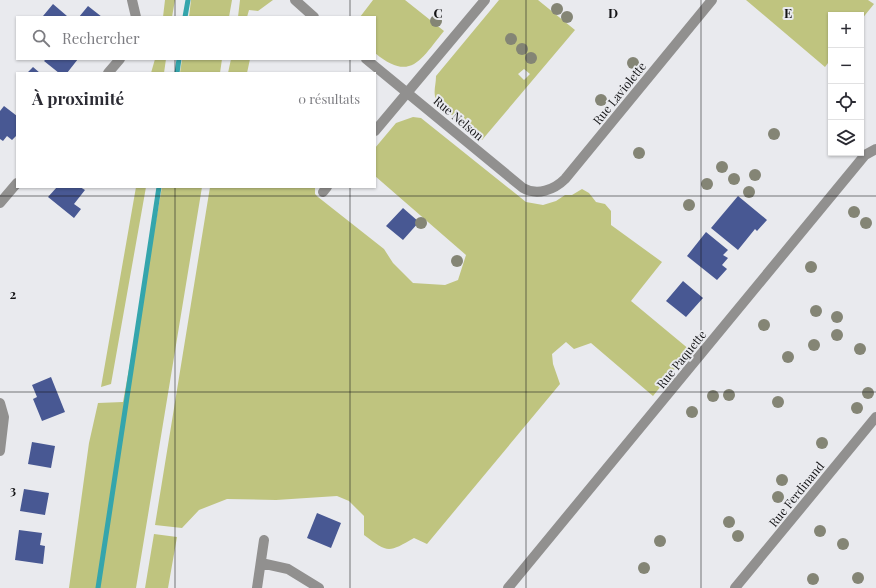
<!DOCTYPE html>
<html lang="fr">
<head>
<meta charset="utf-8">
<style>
  :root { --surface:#fff; --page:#f2f2f3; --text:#2b2b33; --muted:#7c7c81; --line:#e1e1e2 }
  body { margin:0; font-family:"Playfair Display",serif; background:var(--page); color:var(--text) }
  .controls { position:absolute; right:12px; top:12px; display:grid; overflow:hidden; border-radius:0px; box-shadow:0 1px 3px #0004 }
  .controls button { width:36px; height:36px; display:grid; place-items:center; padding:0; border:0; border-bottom:1px solid var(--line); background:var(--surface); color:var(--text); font:20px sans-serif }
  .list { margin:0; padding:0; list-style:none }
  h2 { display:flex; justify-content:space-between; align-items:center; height:52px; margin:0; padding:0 16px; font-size:17px }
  h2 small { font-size:13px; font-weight:400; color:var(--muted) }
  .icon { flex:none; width:22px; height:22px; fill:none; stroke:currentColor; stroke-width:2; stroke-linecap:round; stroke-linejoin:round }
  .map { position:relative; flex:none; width:876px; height:588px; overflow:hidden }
  .search { position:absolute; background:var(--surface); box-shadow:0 1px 3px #0004; left:16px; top:16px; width:360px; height:44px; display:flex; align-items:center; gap:10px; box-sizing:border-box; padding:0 14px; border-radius:0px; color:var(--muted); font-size:15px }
  .panel { position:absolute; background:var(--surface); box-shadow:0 1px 3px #0004; left:16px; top:72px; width:360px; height:116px; border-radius:0px }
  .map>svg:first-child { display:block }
  .green { fill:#bfc47f; fill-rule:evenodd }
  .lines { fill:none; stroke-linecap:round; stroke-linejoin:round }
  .stream { stroke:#35a5ac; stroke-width:5 }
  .building { fill:#485893 }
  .minor { stroke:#91908f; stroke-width:10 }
  .tree { fill:#848575 }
  .grid { fill:none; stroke:#131315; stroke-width:1; stroke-opacity:0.55 }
  .labels { text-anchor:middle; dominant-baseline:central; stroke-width:4; stroke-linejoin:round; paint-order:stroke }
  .street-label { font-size:12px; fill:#131315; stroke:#e9eaee }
  .grid-label { font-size:13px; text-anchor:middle; font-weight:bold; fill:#131315; stroke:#e9eaee; stroke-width:4; stroke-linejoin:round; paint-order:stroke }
</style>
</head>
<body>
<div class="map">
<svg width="876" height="588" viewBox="0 0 876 588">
  <rect width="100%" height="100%" fill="#e9eaee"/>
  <!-- green -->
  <path class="green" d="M165,0H175L172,17H163Z
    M191,0H232L229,17H189Z
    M240,0H273L258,11L249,10L247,17H238Z
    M373,0H405L444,31C421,59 411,83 375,53V17H360Z
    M499,0H538L575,30L482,140L440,105C431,95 436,88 436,76ZM524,69L530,74L524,80L518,74Z
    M746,0H868L874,4L861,20V15H831V59L825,67Z
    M155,59H166L164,73H151Z
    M182,59H222L220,73H180Z
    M231,59H250L247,73H228Z
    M413,117L421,118L526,202L543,205L556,201L565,195H572L582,189L589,193L596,202L605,204L611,211V225L662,262L631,301L690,350L653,396L591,343L574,349L566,342L552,354L553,364L560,384L427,544L414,538C388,553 388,553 364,535V516L349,501L337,496L276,500L227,499L199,510L182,528L155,525L210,187H315V194L318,197L384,249L393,263L413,283L445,285L458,280L466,255L375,176V148L396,123Z
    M136,187H146L111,384L101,387Z
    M162,187H202L136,588H69L89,443L98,403L123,402Z
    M154,534L177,537L168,588H145Z"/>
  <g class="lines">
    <!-- stream -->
    <path class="stream" d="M185,17L188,0
      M177,73L179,59
      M98,588L159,187"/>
  </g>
  <!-- building -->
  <path class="building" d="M53,4L67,16L66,17L43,16Z
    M88,6L102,17H79Z
    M46,59H78L67,73H59L44,61Z
    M33,67L40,73H27Z
    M4,106L17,116V135L12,140L7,136L3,141L0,139V111Z
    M57,187H80L85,190L74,204L81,209L74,218L48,197Z
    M738,196L767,220L757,231L755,229L738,250L711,228Z
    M403,208L419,222L403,240L386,226Z
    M706,232L728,250L723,255L728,258L722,265L727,269L717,280L687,256Z
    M683,281L703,298L686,317L666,301Z
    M51,377L65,412L42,421L33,399L37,397L32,385Z
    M32,442L55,446L51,468L28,464Z
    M24,489L49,493L45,515L20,511Z
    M317,513L341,523L331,548L307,538Z
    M19,530L42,533L40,545L45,546L43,564L15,560Z"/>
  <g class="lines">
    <!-- minor -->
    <path class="minor" d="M132,0L136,17
      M295,0L314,17
      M366,59L523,188C537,196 554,190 565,179L712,0
      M108,73L120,59
      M375,131L485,0
      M323,192L327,187
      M0,203L17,183
      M0,403L4,417L0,451
      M261,563L288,569L319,588
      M257,588L264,540
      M508,588L865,155L876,149
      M735,588L876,417"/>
  </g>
  <!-- trees -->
  <g class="tree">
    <circle cx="557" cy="9" r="6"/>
    <circle cx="567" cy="17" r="6"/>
    <circle cx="436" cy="21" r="6"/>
    <circle cx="511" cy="39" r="6"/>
    <circle cx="522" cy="49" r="6"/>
    <circle cx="531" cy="58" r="6"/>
    <circle cx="633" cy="63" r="6"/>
    <circle cx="601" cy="100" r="6"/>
    <circle cx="774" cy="134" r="6"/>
    <circle cx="639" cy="153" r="6"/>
    <circle cx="722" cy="167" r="6"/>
    <circle cx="755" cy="175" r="6"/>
    <circle cx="734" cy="179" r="6"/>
    <circle cx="707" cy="184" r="6"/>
    <circle cx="749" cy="192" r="6"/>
    <circle cx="689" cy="205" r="6"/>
    <circle cx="854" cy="212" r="6"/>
    <circle cx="421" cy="223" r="6"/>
    <circle cx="866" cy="223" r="6"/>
    <circle cx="457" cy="261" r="6"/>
    <circle cx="811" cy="267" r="6"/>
    <circle cx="816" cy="311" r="6"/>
    <circle cx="837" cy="317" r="6"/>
    <circle cx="764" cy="325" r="6"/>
    <circle cx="837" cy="335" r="6"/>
    <circle cx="814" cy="345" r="6"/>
    <circle cx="860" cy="349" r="6"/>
    <circle cx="788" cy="357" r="6"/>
    <circle cx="868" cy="393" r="6"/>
    <circle cx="729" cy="395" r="6"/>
    <circle cx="713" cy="396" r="6"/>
    <circle cx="778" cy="402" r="6"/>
    <circle cx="857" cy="408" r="6"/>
    <circle cx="692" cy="412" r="6"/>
    <circle cx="822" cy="443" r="6"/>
    <circle cx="782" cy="480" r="6"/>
    <circle cx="778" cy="497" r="6"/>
    <circle cx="729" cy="522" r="6"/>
    <circle cx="820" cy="531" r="6"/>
    <circle cx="738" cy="536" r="6"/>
    <circle cx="660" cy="541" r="6"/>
    <circle cx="843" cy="544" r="6"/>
    <circle cx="644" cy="568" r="6"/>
    <circle cx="858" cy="578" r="6"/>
    <circle cx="813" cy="579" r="6"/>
  </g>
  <!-- grid -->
  <path class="grid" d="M175,0V17M350,0V17M526,0V588M701,0V588M175,59V73M350,59V73M175,187V588M350,187V588M0,196H876M0,392H876"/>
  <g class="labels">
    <!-- street labels -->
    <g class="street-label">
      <text transform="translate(619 93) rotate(-51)">Rue Laviolette</text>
      <text transform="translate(459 118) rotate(40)">Rue Nelson</text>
      <text transform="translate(681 359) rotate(-51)">Rue Paquette</text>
      <text transform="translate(796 494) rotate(-51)">Rue Ferdinand</text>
    </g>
  </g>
  <g class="grid-label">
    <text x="438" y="18">C</text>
    <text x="613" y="18">D</text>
    <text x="788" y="18">E</text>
    <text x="13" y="299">2</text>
    <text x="13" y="495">3</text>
  </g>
</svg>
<div class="controls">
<button>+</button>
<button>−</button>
<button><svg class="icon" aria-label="locate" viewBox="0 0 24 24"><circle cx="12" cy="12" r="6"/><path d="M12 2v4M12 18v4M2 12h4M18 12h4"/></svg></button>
<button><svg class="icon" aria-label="layers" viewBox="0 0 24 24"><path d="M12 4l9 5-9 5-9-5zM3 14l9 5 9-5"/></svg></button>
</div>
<div class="search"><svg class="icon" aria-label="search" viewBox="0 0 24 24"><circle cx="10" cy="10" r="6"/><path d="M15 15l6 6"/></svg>Rechercher</div>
<section class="panel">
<h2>À proximité<small>0 résultats</small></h2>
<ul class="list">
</ul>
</section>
</div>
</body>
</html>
